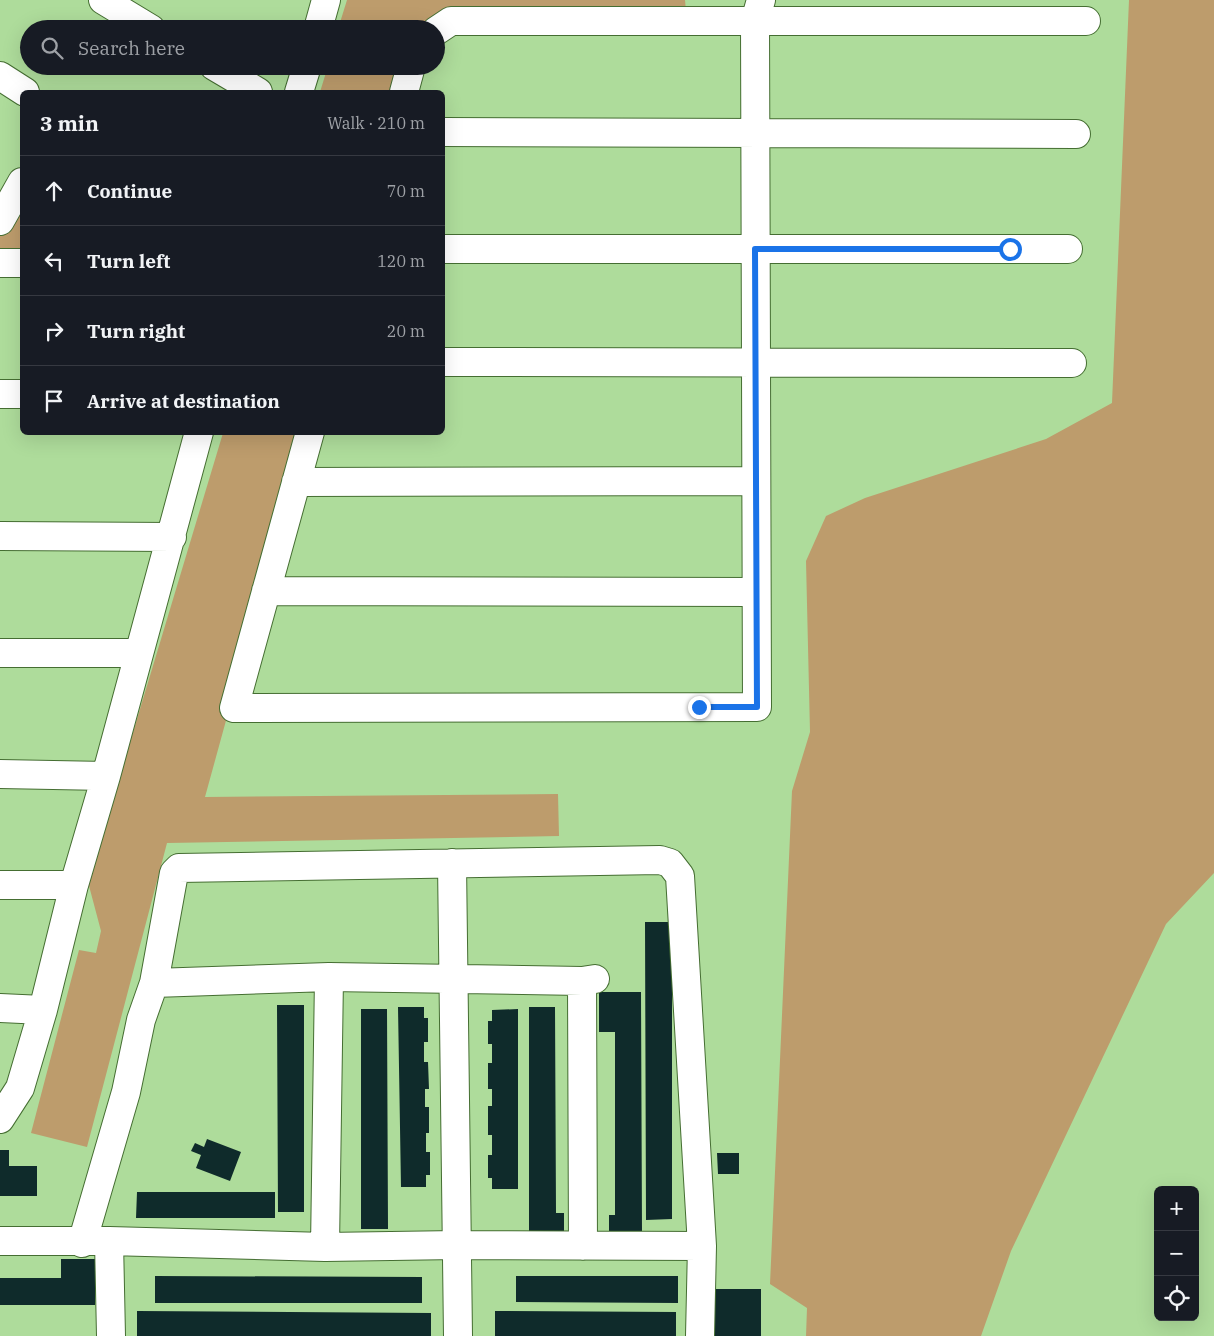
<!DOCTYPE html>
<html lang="en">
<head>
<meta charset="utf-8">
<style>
  :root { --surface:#171b24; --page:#242831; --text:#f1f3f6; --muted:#9ea1a6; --line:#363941 }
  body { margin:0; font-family:"IBM Plex Serif",serif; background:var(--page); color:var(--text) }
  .controls { position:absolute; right:15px; bottom:15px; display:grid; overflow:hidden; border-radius:8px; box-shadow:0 5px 20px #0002 }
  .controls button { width:45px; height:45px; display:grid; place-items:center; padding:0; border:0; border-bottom:1px solid var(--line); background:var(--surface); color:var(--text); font:25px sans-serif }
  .stop { position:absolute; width:15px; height:15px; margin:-11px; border:4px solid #1a73e8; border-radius:50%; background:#fff }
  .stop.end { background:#1a73e8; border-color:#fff; box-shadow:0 1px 5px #0008 }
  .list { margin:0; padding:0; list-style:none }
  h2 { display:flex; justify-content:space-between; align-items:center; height:65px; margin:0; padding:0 20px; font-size:21px }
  h2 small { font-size:16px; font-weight:400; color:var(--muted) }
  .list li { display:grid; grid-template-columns:32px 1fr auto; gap:15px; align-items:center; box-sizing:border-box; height:70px; padding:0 20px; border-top:1px solid var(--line) }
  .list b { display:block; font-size:19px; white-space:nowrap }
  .list em { font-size:16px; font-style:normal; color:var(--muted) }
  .icon { flex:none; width:28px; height:28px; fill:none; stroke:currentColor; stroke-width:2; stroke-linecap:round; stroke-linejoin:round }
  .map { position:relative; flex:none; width:1214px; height:1336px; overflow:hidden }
  .search { position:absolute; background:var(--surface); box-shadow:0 5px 20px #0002; left:20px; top:20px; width:425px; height:55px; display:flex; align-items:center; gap:12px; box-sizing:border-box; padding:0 18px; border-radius:28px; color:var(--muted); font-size:19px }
  .panel { position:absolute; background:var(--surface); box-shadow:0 5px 20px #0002; left:20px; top:90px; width:425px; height:345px; border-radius:8px }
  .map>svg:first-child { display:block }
  .green { fill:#bd9c6c }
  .building { fill:#0f2b2b }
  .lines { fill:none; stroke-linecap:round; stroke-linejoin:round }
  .minor-casing { stroke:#456e32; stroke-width:30 }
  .minor { stroke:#fff; stroke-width:28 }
  .route { stroke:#1a73e8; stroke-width:6 }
</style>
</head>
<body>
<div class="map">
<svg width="1214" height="1336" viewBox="0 0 1214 1336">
  <rect width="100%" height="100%" fill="#aedc9b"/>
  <!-- green -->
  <path class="green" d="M347,0H685L686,11L439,13L420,29H338Z
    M1129,0H1214V873L1166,924L1011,1251L981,1336H806L807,1308L770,1284L792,791L810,732L806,561L826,516L865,498L1046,439L1112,403Z
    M328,66H405L398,92H320Z
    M22,182V263H0V221Z
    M223,433H305L205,797L558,794L559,836L167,843L87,1147L31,1133L79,950L96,953L101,931L88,882Z"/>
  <!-- building -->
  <path class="building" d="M645,922H672V1219L646,1220Z
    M599,992H641L642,1232H609V1215H615V1032H599Z
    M277,1005H304V1212H278Z
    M398,1007H424V1018H428V1042H424V1062H428L429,1089H425V1107H429V1133H426V1152H430V1175H426V1187H401Z
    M529,1007H555L556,1213H564V1233H529Z
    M361,1009H387L388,1229H361Z
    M518,1009V1189H492V1178H488V1155H492V1135H488V1106H492V1089H488V1063H492V1044H488V1021H492V1010Z
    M207,1139L241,1152L230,1181L196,1168L201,1155L191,1151L195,1143L204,1147Z
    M0,1150H9V1166H37V1196H0Z
    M717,1153H739V1174H718Z
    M137,1192H275V1218H136Z
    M61,1259H96L95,1305H0V1278H61Z
    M155,1276L422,1277V1303H155Z
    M516,1276H678V1303L516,1302Z
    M712,1289H761V1336H713Z
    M137,1311L431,1313V1336H137Z
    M495,1311L676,1312V1336H495Z"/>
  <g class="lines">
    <defs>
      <path id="minor" d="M103,0L151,29
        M318,29L326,0
        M436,31L451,21H1086
        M214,66L258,92
        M0,76L25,92
        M299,92L307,66
        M404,92L411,66
        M442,132L1076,134
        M0,221L22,182
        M442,249H1068
        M0,263H22
        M442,362L1072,363
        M0,394H22
        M310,432L234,708L757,707L755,21L761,0
        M296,482L756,481
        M0,536L172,537
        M266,591L756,592
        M0,653H139
        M0,774L106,776
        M452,863L458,1336
        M0,885H74
        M595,979L582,981L329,977L154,983L174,873L179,868L660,860L670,863L680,876L702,1246L700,1336
        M582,981L583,1246
        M0,1008L43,1010
        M0,1119L20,1088L43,1010L74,885L106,776L199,432
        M0,1241H109L325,1247L457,1245L702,1246
        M109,1241L111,1336
        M82,1243L126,1092L141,1020L154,983
        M325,1247L329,977"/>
    </defs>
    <!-- minor casing -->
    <use href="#minor" class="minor-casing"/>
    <!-- minor -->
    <use href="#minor" class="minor"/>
  </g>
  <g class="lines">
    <!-- route -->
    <path class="route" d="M699,707H757L755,249H1010"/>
  </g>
</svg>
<div class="controls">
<button>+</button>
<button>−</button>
<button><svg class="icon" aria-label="locate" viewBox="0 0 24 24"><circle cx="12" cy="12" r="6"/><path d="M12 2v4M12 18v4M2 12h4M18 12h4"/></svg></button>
</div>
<div class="stop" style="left:1010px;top:249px"></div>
<div class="stop end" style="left:699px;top:707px"></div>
<div class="search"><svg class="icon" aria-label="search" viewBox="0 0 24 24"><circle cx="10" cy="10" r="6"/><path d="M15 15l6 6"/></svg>Search here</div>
<section class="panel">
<h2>3 min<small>Walk · 210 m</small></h2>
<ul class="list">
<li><svg class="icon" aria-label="ahead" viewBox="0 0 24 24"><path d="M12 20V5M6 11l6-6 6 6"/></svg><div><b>Continue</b></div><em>70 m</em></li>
<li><svg class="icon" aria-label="left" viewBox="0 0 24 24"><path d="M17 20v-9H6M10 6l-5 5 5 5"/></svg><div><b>Turn left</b></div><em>120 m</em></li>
<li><svg class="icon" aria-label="right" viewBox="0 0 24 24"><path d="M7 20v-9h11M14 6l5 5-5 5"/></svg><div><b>Turn right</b></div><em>20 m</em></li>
<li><svg class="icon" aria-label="arrive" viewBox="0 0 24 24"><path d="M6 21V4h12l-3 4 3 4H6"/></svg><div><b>Arrive at destination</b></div></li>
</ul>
</section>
</div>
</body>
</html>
